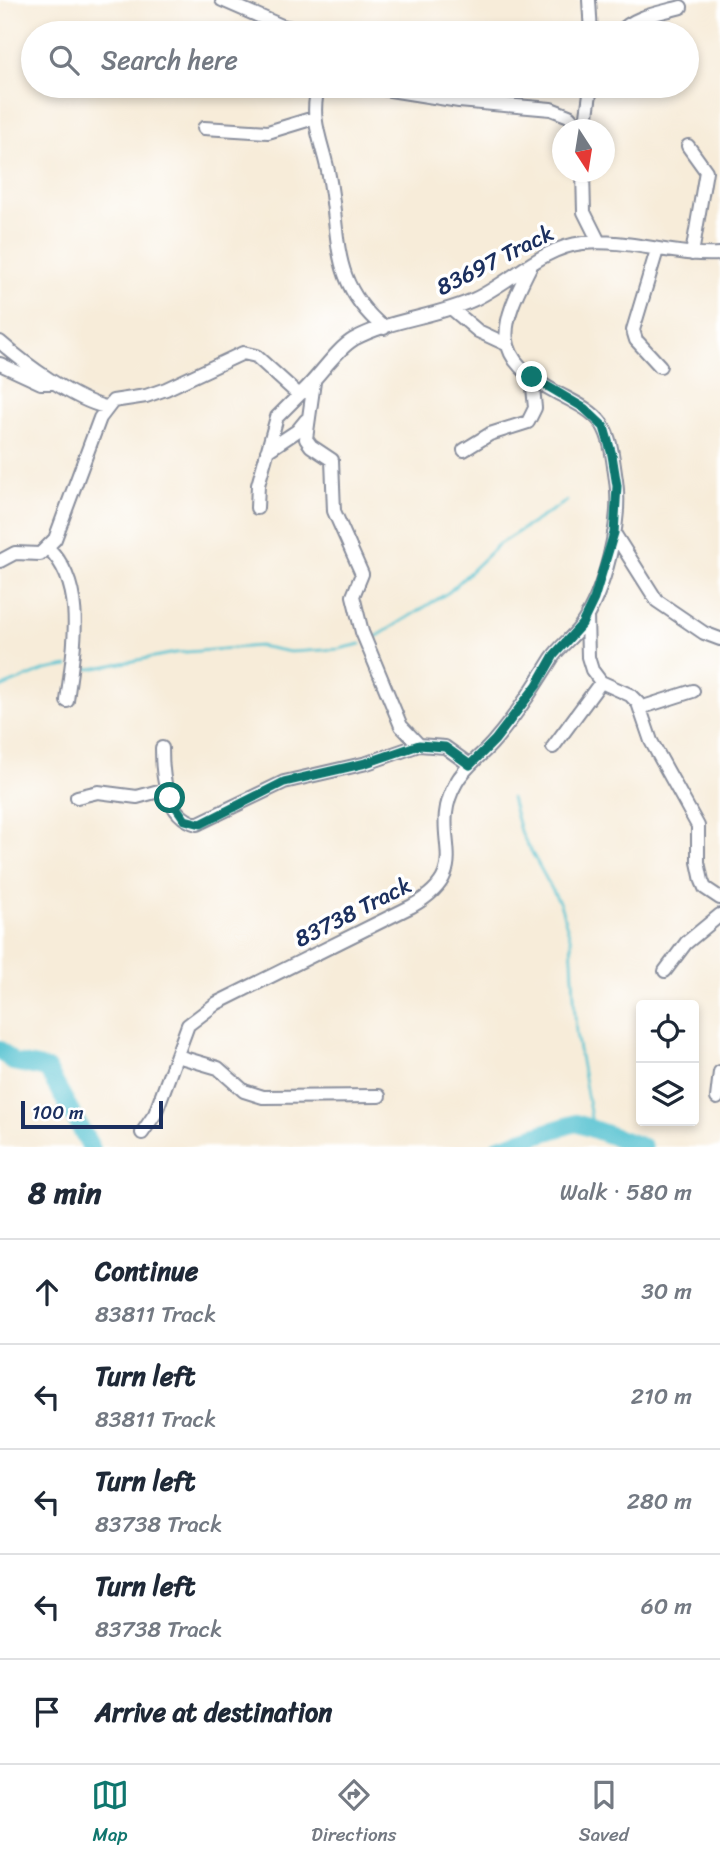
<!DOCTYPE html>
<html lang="en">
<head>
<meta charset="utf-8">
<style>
  :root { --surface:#fff; --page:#f2f2f3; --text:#1f2937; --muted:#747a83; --line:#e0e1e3; --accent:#0f766e }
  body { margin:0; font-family:Sriracha,sans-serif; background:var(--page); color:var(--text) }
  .controls { position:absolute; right:21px; bottom:21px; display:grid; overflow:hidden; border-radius:7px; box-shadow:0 4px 10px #0003 }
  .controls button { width:63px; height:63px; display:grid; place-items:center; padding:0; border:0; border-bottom:2px solid var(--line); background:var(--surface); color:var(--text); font:35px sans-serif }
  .compass { position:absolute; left:552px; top:119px; width:63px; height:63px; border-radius:50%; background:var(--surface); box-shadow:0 4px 10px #0003; rotate:168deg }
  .scale { position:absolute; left:21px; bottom:18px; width:142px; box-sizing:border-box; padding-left:7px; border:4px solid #1b2f5e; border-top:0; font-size:19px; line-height:24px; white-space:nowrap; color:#1b2f5e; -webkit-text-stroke:5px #fff; paint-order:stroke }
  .stop { position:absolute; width:21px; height:21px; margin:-16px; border:5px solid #0f766e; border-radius:50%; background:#fff }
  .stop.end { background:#0f766e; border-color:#fff; box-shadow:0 2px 7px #0008 }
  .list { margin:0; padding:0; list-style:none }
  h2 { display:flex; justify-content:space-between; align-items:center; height:91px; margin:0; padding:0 28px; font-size:30px }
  h2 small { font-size:23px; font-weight:400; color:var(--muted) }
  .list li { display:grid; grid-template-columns:46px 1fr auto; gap:21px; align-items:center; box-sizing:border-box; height:105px; padding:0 28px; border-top:2px solid var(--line) }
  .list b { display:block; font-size:26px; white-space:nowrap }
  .list p { margin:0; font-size:23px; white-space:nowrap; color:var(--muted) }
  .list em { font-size:23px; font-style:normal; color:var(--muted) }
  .icon { flex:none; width:38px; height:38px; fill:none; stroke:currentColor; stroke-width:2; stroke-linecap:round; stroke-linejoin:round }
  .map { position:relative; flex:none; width:720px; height:1147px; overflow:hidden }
  .search { position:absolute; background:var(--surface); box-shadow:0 4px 10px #0003; left:21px; right:21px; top:21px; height:77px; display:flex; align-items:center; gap:18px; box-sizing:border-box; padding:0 24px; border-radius:38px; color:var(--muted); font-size:26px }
  .sheet { height:616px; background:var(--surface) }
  nav { display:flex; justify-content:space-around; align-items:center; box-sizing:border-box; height:98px; border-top:2px solid var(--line); background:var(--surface); font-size:19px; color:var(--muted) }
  nav a { display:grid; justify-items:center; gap:4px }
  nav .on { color:var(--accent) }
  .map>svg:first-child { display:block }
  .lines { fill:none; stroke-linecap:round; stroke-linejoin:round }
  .stream { stroke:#58c3d1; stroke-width:2.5 }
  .river { stroke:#58c3d1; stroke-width:18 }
  .minor-casing { stroke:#898e9c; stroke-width:16 }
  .minor { stroke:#fff; stroke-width:12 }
  .route { stroke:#0f766e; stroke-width:9 }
  .labels { text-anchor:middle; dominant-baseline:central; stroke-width:7; stroke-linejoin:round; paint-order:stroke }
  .street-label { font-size:23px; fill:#1b2f5e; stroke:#fff }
</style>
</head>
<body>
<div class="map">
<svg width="720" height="1147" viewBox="0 0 720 1147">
  <rect width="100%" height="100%" fill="#fff"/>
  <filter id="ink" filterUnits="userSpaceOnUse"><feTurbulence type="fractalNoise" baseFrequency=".0143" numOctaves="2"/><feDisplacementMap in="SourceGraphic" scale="14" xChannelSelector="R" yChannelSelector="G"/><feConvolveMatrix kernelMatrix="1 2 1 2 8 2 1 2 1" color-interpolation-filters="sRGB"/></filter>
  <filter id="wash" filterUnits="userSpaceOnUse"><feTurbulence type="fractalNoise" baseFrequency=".00686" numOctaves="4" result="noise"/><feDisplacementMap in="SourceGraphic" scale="28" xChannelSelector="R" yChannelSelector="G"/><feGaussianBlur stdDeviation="1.57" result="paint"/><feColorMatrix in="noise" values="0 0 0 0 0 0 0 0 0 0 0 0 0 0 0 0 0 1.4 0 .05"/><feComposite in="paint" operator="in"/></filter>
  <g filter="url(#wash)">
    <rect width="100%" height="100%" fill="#f7ecd9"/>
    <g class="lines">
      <!-- stream -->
      <path class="stream" d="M371,640L449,592L499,544L567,501
        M74,666L91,669L175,653L259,646L290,652L339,649L361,644
        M0,688L45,670L68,666
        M511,798L520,831L560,904L571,940L576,1033L593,1129"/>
      <!-- river -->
      <path class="river" d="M0,1050L13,1062L47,1069L91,1147
        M499,1147L576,1123L643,1147"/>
    </g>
  </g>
  <g filter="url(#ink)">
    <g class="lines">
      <defs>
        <path id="minor" d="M222,0L282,26L318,33
          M589,0L591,33
          M619,33C634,16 660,13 681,7
          M319,86C308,118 323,144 329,176C341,238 329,282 384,328
          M365,86L459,101L551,109L569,116L582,130
          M204,128L268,132L314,118
          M585,130L591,86
          M688,146L706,171L692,254
          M583,172L584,212L599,242
          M657,250L633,330L636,340L660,366
          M452,309L478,331L506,344
          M0,342C25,364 74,400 106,407
          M0,364L41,383H53
          M314,382L306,439L311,446L332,460L334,511L362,574L353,596L362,632L401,726L419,745
          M464,450L490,434L528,422L535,408L532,377
          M267,451L297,431L306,420
          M257,508L258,485L277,417L299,395
          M614,533L657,601L704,633L720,639
          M48,548C88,586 73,651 67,701
          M0,561L15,553L40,554L55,539L100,418L113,401L146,396L166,389L243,353L256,356L299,395C317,380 335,350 354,339C391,319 437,317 475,299C511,282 543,247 583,243C628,238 674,257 720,254
          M587,615L588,657L592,670L601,682L630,695L638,703L651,741L698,826V862L702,881L705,888L720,898
          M640,708L693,691
          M553,747L601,682
          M162,748C162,775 165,816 197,824L284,782L367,763L419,745L445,747L470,765
          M77,797L98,792L137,797L166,789
          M665,971L686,943L720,915
          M177,1056L218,1068L244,1091L263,1097L379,1096
          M717,1098L720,1072
          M142,1133L155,1114L188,1025L217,1003L412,906C479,868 425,837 456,783C465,766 483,755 495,740C517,714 534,687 552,658C560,646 572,638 580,627C605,592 622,522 616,480C613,462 612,440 602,424C592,410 574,402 559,394C489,357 499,328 531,265"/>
      </defs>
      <!-- minor casing -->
      <use href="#minor" class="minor-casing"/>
      <!-- minor -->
      <use href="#minor" class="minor"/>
    </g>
  </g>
  <g class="lines" filter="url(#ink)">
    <!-- route -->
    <path class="route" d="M170,798L185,820L201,824L284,782L366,763L419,745L445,747L470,765L495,740L537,685L554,655L582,624L594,599L614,533L617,486L612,455L604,427L584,408L532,377"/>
  </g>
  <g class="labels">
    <!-- street labels -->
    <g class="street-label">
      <text transform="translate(495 260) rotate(-27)">83697 Track</text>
      <text transform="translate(353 912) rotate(-27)">83738 Track</text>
    </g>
  </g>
</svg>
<div class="controls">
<button><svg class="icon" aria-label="locate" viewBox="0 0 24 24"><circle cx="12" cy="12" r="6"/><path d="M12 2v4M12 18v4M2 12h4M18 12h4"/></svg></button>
<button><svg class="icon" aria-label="layers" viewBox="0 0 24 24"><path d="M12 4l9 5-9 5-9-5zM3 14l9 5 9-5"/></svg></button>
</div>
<svg class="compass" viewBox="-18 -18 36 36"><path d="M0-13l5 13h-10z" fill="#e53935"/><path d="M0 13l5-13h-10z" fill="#747a83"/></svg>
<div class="scale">100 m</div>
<div class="stop" style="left:170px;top:798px"></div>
<div class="stop end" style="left:532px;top:377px"></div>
<div class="search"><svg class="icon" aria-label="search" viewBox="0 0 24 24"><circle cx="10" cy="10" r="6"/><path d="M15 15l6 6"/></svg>Search here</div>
</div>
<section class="sheet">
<h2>8 min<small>Walk · 580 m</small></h2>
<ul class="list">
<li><svg class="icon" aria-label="ahead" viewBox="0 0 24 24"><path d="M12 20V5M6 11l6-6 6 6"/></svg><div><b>Continue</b><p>83811 Track</p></div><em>30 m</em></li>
<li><svg class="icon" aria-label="left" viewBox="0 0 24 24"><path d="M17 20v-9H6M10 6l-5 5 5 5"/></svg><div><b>Turn left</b><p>83811 Track</p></div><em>210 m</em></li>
<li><svg class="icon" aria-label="left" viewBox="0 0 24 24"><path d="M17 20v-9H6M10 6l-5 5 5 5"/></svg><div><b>Turn left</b><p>83738 Track</p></div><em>280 m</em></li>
<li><svg class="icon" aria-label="left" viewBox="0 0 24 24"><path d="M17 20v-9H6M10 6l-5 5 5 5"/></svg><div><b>Turn left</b><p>83738 Track</p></div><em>60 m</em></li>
<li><svg class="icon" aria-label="arrive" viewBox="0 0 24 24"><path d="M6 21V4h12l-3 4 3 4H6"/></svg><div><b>Arrive at destination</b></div></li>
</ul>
</section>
<nav>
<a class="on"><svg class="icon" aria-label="map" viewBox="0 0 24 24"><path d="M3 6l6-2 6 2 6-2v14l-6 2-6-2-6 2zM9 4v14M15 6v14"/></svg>Map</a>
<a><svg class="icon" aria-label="directions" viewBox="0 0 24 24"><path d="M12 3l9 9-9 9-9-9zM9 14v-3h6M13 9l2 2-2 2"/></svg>Directions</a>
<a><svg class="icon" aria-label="saved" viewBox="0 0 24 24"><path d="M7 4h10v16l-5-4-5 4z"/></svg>Saved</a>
</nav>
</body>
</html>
